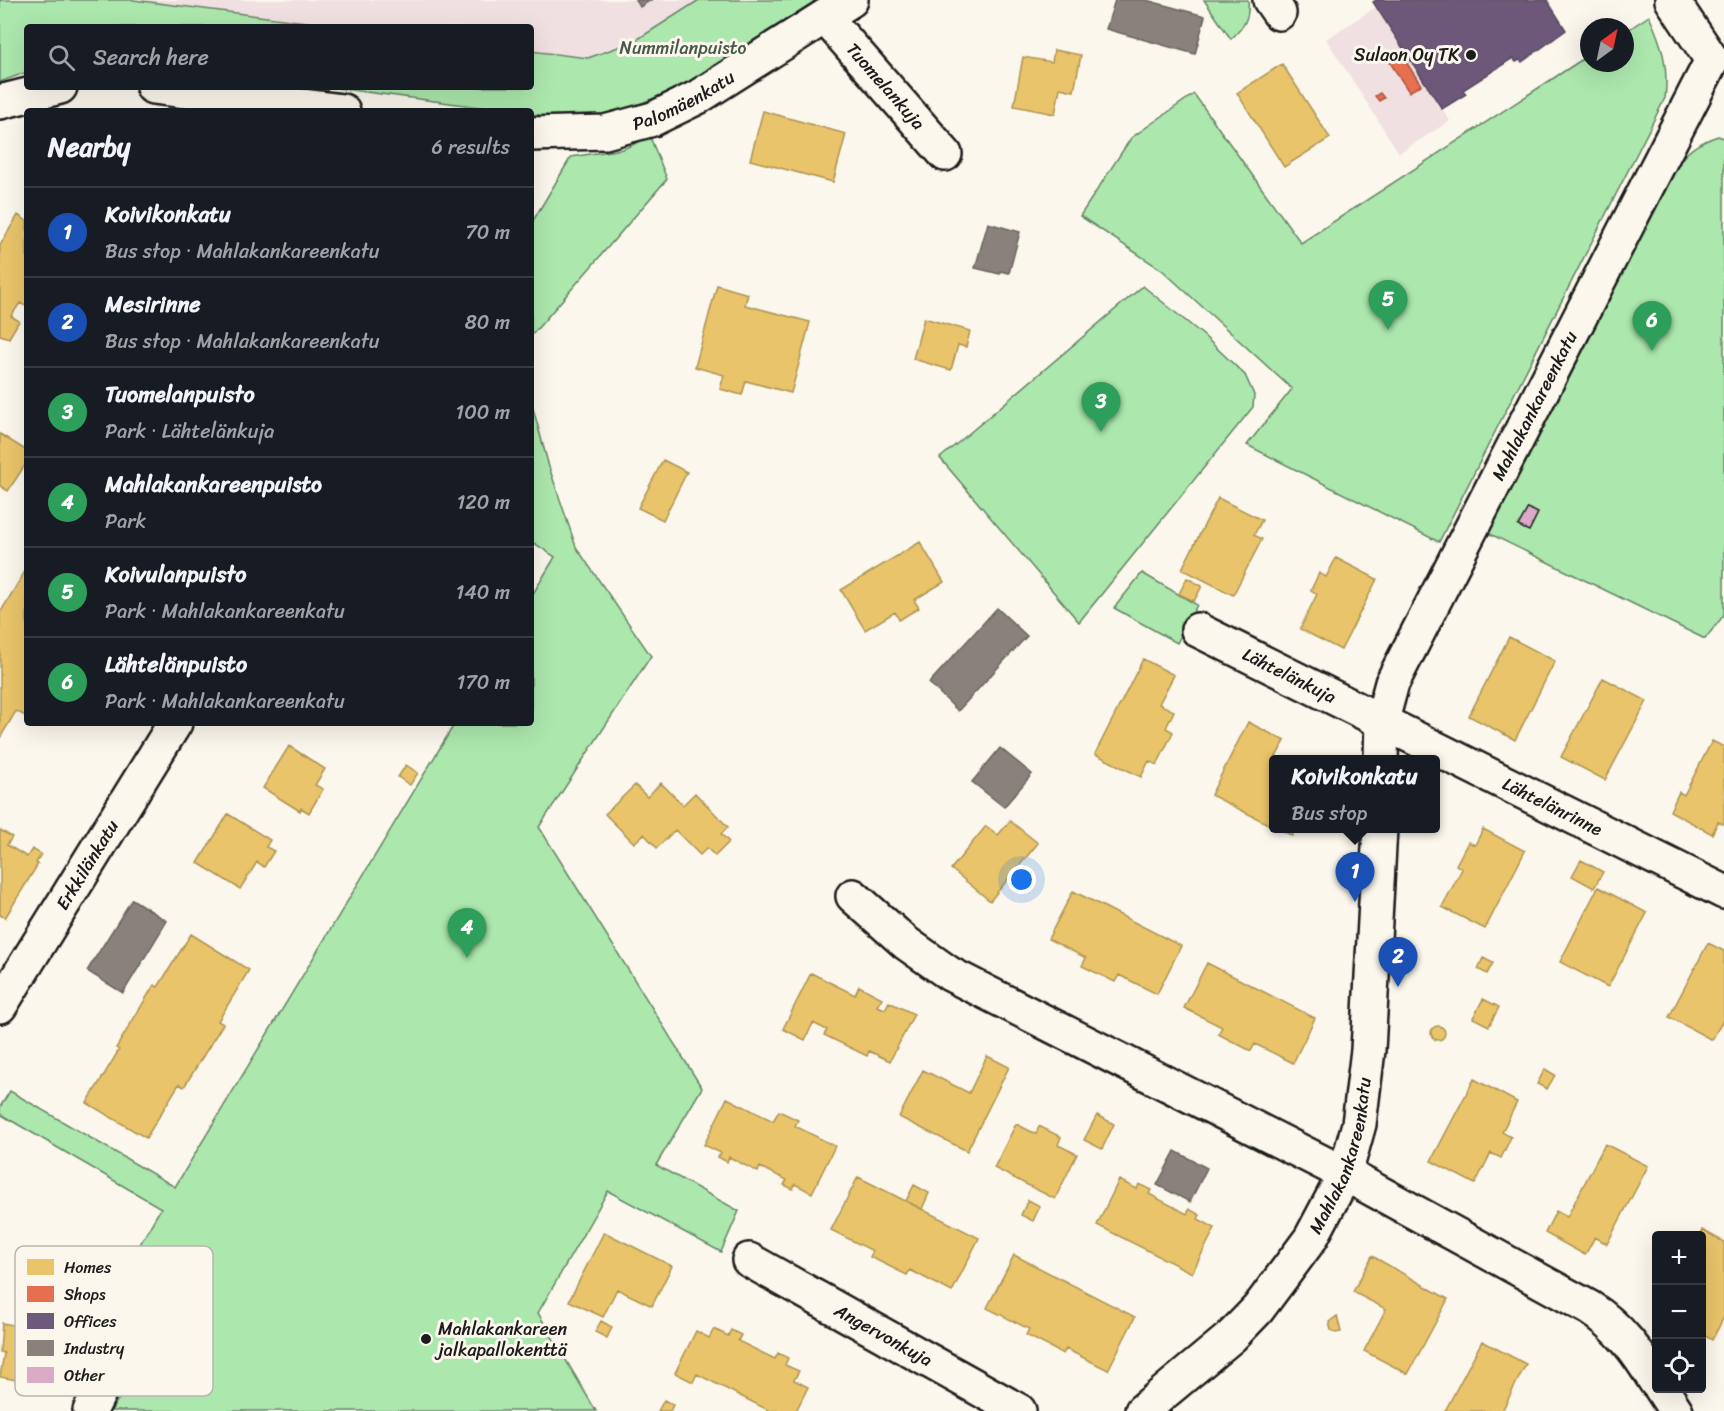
<!DOCTYPE html>
<html lang="en">
<head>
<meta charset="utf-8">
<style>
  :root { --surface:#171b24; --page:#242831; --text:#f1f3f6; --muted:#9ea1a6; --line:#363941; --accent:#919294 }
  body { margin:0; font-family:Sriracha,sans-serif; background:var(--page); color:var(--text) }
  .controls { position:absolute; right:18px; bottom:18px; display:grid; overflow:hidden; border-radius:6px; box-shadow:0 6px 24px #0002 }
  .controls button { width:54px; height:54px; display:grid; place-items:center; padding:0; border:0; border-bottom:2px solid var(--line); background:var(--surface); color:var(--text); font:30px sans-serif }
  .compass { position:absolute; left:1580px; top:18px; width:54px; height:54px; border-radius:50%; background:var(--surface); box-shadow:0 6px 24px #0002; rotate:33deg }
  .you { position:absolute; left:1022px; top:880px; width:21px; height:21px; margin:-15px; border:4px solid #fff; border-radius:50%; background:#1a73e8; box-shadow:0 0 0 9px #1a73e833 }
  .badge { display:grid; place-items:center; width:39px; height:39px; border-radius:50%; background:var(--accent); color:#fff; font-size:20px; font-weight:700 }
  .pin { position:absolute; translate:-50% -50px; filter:drop-shadow(0 2px 3px #0008) }
  .pin::after { content:''; position:absolute; top:32px; width:21px; height:18px; background:inherit; clip-path:polygon(0 0,100% 0,50% 100%) }
  .popup { position:absolute; left:1269px; top:755px; width:171px; height:78px; box-sizing:border-box; display:grid; place-content:center; border-radius:6px; background:var(--surface); filter:drop-shadow(0 2px 4px #0005); font-size:20px; white-space:nowrap; color:var(--muted) }
  .popup b { font-size:22px; color:var(--text) }
  .popup::after { content:''; position:absolute; left:50%; top:100%; margin-left:-12px; border:12px solid transparent; border-top-color:var(--surface) }
  .list { margin:0; padding:0; list-style:none }
  h2 { display:flex; justify-content:space-between; align-items:center; height:78px; margin:0; padding:0 24px; font-size:26px }
  h2 small { font-size:20px; font-weight:400; color:var(--muted) }
  .list li { display:grid; grid-template-columns:39px 1fr auto; gap:18px; align-items:center; box-sizing:border-box; height:90px; padding:0 24px; border-top:2px solid var(--line) }
  .list b { display:block; font-size:22px; white-space:nowrap }
  .list p { margin:0; font-size:20px; white-space:nowrap; color:var(--muted) }
  .list em { font-size:20px; font-style:normal; color:var(--muted) }
  .icon { flex:none; width:33px; height:33px; fill:none; stroke:currentColor; stroke-width:2; stroke-linecap:round; stroke-linejoin:round }
  .map { position:relative; flex:none; width:1724px; height:1411px; overflow:hidden }
  .search { position:absolute; background:var(--surface); box-shadow:0 6px 24px #0002; left:24px; top:24px; width:510px; height:66px; display:flex; align-items:center; gap:15px; box-sizing:border-box; padding:0 21px; border-radius:6px; color:var(--muted); font-size:22px }
  .panel { position:absolute; background:var(--surface); box-shadow:0 6px 24px #0002; left:24px; top:108px; width:510px; height:618px; border-radius:6px }
  .map>svg:first-child { display:block }
  .built { fill:#f1e0e1 }
  .green { fill:#ace7ad; stroke:#648264; stroke-width:1.5 }
  .homes { fill:#e9c46a; stroke:#ac9253; stroke-width:1.5 }
  .shops { fill:#e76f51; stroke:#aa5641; stroke-width:1.5 }
  .offices { fill:#6d597a; stroke:#55475e; stroke-width:1.5 }
  .industry { fill:#8a817c; stroke:#69635f; stroke-width:1.5 }
  .building { fill:#dbaac7; stroke:#1c1c1c; stroke-width:1.5 }
  .lines { fill:none; stroke-linecap:round; stroke-linejoin:round }
  .minor-casing { stroke:#1c1c1c; stroke-width:38 }
  .tertiary-casing { stroke:#1c1c1c; stroke-width:38 }
  .minor { stroke:#fbf7ec; stroke-width:33 }
  .tertiary { stroke:#fbf7ec; stroke-width:33 }
  .poi-dot { fill:#1c1c1c; stroke:#fbf7ec; stroke-width:2 }
  .labels { text-anchor:middle; dominant-baseline:central; stroke-width:6; stroke-linejoin:round; paint-order:stroke }
  .park-label { font-size:18px; fill:#475948; stroke:#fbf7ec }
  .poi-label { font-size:18px; fill:#1c1c1c; stroke:#fbf7ec; text-anchor:end }
  .street-label { font-size:18px; fill:#1c1c1c; stroke:#fbf7ec }
  .key { fill:#fbf7ec; stroke:#b8b5ae; stroke-width:1.5 }
  .key-label { font-size:16px; fill:#1c1c1c }
</style>
</head>
<body>
<div class="map">
<svg width="1724" height="1411" viewBox="0 0 1724 1411">
  <rect width="100%" height="100%" fill="#fbf7ec"/>
  <filter id="ink" filterUnits="userSpaceOnUse"><feTurbulence type="fractalNoise" baseFrequency=".0167" numOctaves="2"/><feDisplacementMap in="SourceGraphic" scale="12" xChannelSelector="R" yChannelSelector="G"/><feConvolveMatrix kernelMatrix="1 2 1 2 8 2 1 2 1" color-interpolation-filters="sRGB"/></filter>
  <g filter="url(#ink)">
    <!-- built -->
    <path class="built" d="M134,0H705L635,41L588,58L531,51V27H345Z
      M1376,7L1450,121L1399,153L1326,39Z"/>
    <!-- green -->
    <path class="green" d="M0,0H134L345,27H27V72L0,82Z
      M699,0H817C745,46 669,109 581,117C564,119 548,116 531,114V111H510L328,87H531V51L588,58L635,41Z
      M1204,0H1248C1250,18 1244,27 1231,39Z
      M1649,16C1662,44 1669,67 1665,98L1439,542L1247,445L1292,389L1162,270L1080,216L1131,138L1194,94L1301,243L1589,55V63H1625V32Z
      M1718,136L1724,138V615L1705,639L1488,533L1674,169C1686,151 1697,143 1718,136Z
      M650,137L667,179L531,336V224L571,157L623,149Z
      M1143,286L1203,335L1245,375L1254,395L1253,407L1079,622L940,458Z
      M531,401L549,467L576,547L651,656L539,827L702,1088L656,1165L739,1211L721,1252L608,1191L538,1313L596,1411H111L117,1401L151,1372C138,1339 128,1333 96,1320L161,1208L0,1114V1107L10,1091L175,1187L455,723H531V597L555,557L531,541Z
      M1142,573L1197,605L1177,643L1114,608Z"/>
    <!-- homes -->
    <path class="homes" d="M1054,50L1081,55L1074,91L1060,88L1055,114L1014,106L1023,57L1052,62Z
      M1282,64L1330,138L1284,167L1237,93Z
      M763,111L846,134L833,182L750,160Z
      M18,215L27,221V307L20,303L11,316L19,321L9,338L0,335V245Z
      M717,285L748,294L745,305L810,322L791,393L746,381L742,395L720,389L724,375L695,367Z
      M924,318L970,331L966,347L958,345L951,370L913,359Z
      M0,434L27,451V462L8,491L0,486Z
      M663,460L687,472L663,520L638,508Z
      M1218,498L1262,520L1254,535L1262,539L1233,595L1182,569Z
      M920,542L944,582L914,600L919,608L899,620L895,612L865,630L841,590Z
      M1336,558L1377,579L1341,650L1300,629L1317,594L1311,590L1319,573L1326,577Z
      M27,568V712L25,716L16,711L0,738V613Z
      M1187,578L1202,586L1194,601L1179,594Z
      M1509,637L1555,661L1515,740L1469,716Z
      M1143,659L1174,675L1159,704L1174,711L1166,728L1173,732L1157,765L1149,761L1141,777L1095,754Z
      M1603,678L1647,701L1605,780L1561,757Z
      M1248,722L1285,741L1274,760V827L1211,795Z
      M1712,741L1724,747V822L1723,824L1718,822L1712,834L1670,811L1679,792L1684,795Z
      M289,746L325,769L315,785L323,789L309,813L301,808L300,811L263,788Z
      M406,765L418,773L410,785L398,777Z
      M661,783L683,805L695,793L728,827L721,834L729,842L715,856L707,848L700,855L675,830L657,848L644,834L634,843L605,814L635,785L647,797Z
      M228,814L270,840L266,847L274,851L264,867L257,862L240,889L198,863Z
      M1010,821L1038,843L990,901L951,869L986,826L998,835Z
      M1278,828H1295L1292,836Z
      M1483,829L1525,851L1485,929L1442,907L1462,869L1456,865L1468,842L1475,845Z
      M0,830L12,837L7,845L27,857L32,849L41,854L36,863L38,864L5,918L0,915Z
      M1581,860L1603,872L1594,888L1572,876Z
      M1598,887L1647,913L1608,987L1560,962Z
      M1073,891L1181,946L1157,994L1119,975L1115,982L1082,966L1086,958L1048,939Z
      M191,934L249,970L218,1021L223,1024L184,1087L179,1084L146,1138L87,1103L119,1050L116,1048L154,985L158,987Z
      M1708,943L1724,951V1018L1712,1040L1669,1017Z
      M1483,958L1493,963L1487,974L1478,969Z
      M1207,963L1315,1018L1293,1063L1255,1044L1251,1051L1218,1034L1222,1027L1184,1008Z
      M811,973L855,995L859,986L882,998L877,1006L885,1009L889,1002L914,1014L890,1061L869,1051L867,1056L824,1035L827,1030L813,1023L805,1040L783,1029Z
      M1483,999L1499,1007L1489,1026L1473,1018Z
      M1431 1033a7 7 0 1 1 14 0a7 7 0 1 1-14 0Z
      M987,1056L1009,1067L967,1151L899,1117L923,1070L969,1093Z
      M1545,1069L1555,1075L1547,1089L1537,1084Z
      M1474,1079L1517,1102L1502,1132L1511,1137L1501,1158L1491,1153L1475,1184L1431,1161Z
      M727,1098L773,1121L779,1111L798,1120L795,1126L835,1146L812,1193L795,1184L793,1189L784,1185L787,1180L760,1167L758,1172L729,1157L727,1162L718,1157L721,1153L704,1145Z
      M1097,1115L1114,1124L1102,1149L1084,1140Z
      M1016,1124L1036,1134L1039,1126L1061,1137L1058,1145L1077,1154L1055,1199L994,1168Z
      M1605,1144L1648,1166L1607,1244L1595,1237L1585,1255L1545,1233L1556,1211L1567,1217Z
      M858,1177L979,1238L952,1292L910,1270L907,1275L870,1257L873,1251L831,1230Z
      M1119,1180L1137,1189L1139,1184L1151,1190L1149,1194L1187,1214L1189,1209L1200,1215L1198,1219L1215,1228L1192,1273L1097,1225Z
      M914,1185L929,1193L922,1209L906,1201Z
      M1028,1200L1040,1206L1033,1221L1021,1215Z
      M1702,1230L1724,1242V1317L1712,1340L1702,1334L1703,1257L1700,1236Z
      M604,1232L672,1266L652,1306L617,1289L603,1317L569,1301Z
      M1014,1255L1135,1317L1108,1370L1066,1349L1063,1354L1026,1335L1029,1329L987,1308Z
      M1372,1256L1448,1299L1408,1374L1364,1351L1386,1309L1353,1292Z
      M1337,1316L1341,1332L1336,1333L1331,1330L1329,1322Z
      M601,1321L612,1327L607,1338L595,1332Z
      M2,1323L53,1332L43,1385L0,1377L4,1353L0,1352Z
      M714,1329L728,1336L731,1330L741,1335L738,1341L775,1359L778,1353L788,1358L785,1365L799,1371L794,1380L808,1387L796,1411H770L697,1374L693,1382L675,1373L696,1331L709,1338Z
      M1482,1341L1526,1364L1502,1411H1445Z
      M664,1400L673,1405L670,1411H658Z"/>
    <!-- shops -->
    <path class="shops" d="M1401,54L1421,85L1409,92L1389,61Z
      M1380,93L1384,98L1379,101L1375,96Z"/>
    <!-- offices -->
    <path class="offices" d="M1376,0H1547L1566,30L1522,62L1520,60L1516,62L1513,58L1463,90L1466,94L1442,109L1373,2Z"/>
    <!-- industry -->
    <path class="industry" d="M636,0H651L640,7Z
      M1115,0H1146L1205,16L1195,54L1106,29Z
      M988,223L1020,232L1009,273L1000,271V274L975,268Z
      M997,608L1027,636L958,711L929,683Z
      M1000,748L1032,774L1004,807L972,782Z
      M132,899L167,921L123,993L87,971Z
      M1175,1151L1207,1168L1190,1202L1157,1185Z"/>
    <!-- building -->
    <path class="building" d="M1528,508L1538,513L1529,531L1518,526Z"/>
    <g class="lines">
      <defs>
        <g id="minor">
          <path d="M1270,0L1279,13"/>
          <path id="s1" d="M825,17L945,154"/>
          <path d="M153,87L343,111"/>
          <path d="M0,102L60,87"/>
          <path id="s2" d="M531,134L605,132L653,119L698,97L851,0"/>
          <path id="s3" d="M1198,630L1724,892"/>
          <path d="M853,896L906,943L950,974L1345,1174L1590,1308C1620,1327 1638,1353 1656,1382"/>
          <path id="s4" d="M0,1006L175,723"/>
          <path id="s5" d="M749,1260L1019,1411"/>
          <path d="M1661,1388L1676,1411"/>
          <path d="M90,1411L99,1393"/>
        </g>
        <g id="tertiary">
          <path id="s6" d="M1381,760L1382,720L1392,683L1712,60L1672,0"/>
          <path id="s7" d="M1142,1411L1231,1337L1258,1309L1311,1238L1345,1174L1359,1124L1368,1050L1380,828"/>
        </g>
      </defs>
      <!-- minor casing -->
      <use href="#minor" class="minor-casing"/>
      <!-- tertiary casing -->
      <use href="#tertiary" class="tertiary-casing"/>
      <!-- minor -->
      <use href="#minor" class="minor"/>
      <!-- tertiary -->
      <use href="#tertiary" class="tertiary"/>
    </g>
  </g>
  <!-- markers -->
  <g class="poi-dot">
    <circle cx="1471" cy="55" r="6"/>
    <circle cx="426" cy="1339" r="6"/>
  </g>
  <g class="labels">
    <!-- park labels -->
    <g class="park-label">
      <text x="683" y="48">Nummilanpuisto</text>
    </g>
    <!-- poi labels -->
    <g class="poi-label">
      <text x="1459" y="55">Sulaon Oy TK</text>
      <text x="438" y="1329" text-anchor="start">Mahlakankareen<tspan x="438" dy="21">jalkapallokenttä</tspan></text>
    </g>
    <!-- street labels -->
    <g class="street-label">
      <text stroke="none"><textPath href="#s1" startOffset="92">Tuomelankuja</textPath></text>
      <text stroke="none"><textPath href="#s2" startOffset="159">Palomäenkatu</textPath></text>
      <text stroke="none"><textPath href="#s6" startOffset="390">Mahlakankareenkatu</textPath></text>
      <text stroke="none"><textPath href="#s3" startOffset="102">Lähtelänkuja</textPath></text>
      <text stroke="none"><textPath href="#s3" startOffset="396">Lähtelänrinne</textPath></text>
      <text stroke="none"><textPath href="#s4" startOffset="166">Erkkilänkatu</textPath></text>
      <text stroke="none"><textPath href="#s7" startOffset="332">Mahlakankareenkatu</textPath></text>
      <text stroke="none"><textPath href="#s5" startOffset="154">Angervonkuja</textPath></text>
    </g>
  </g>
  <!-- legend -->
  <rect x="15" y="1246" width="198" height="150" rx="9" class="key"/>
  <rect x="27" y="1259" width="27" height="16" fill="#e9c46a"/>
  <rect x="27" y="1286" width="27" height="16" fill="#e76f51"/>
  <rect x="27" y="1313" width="27" height="16" fill="#6d597a"/>
  <rect x="27" y="1340" width="27" height="16" fill="#8a817c"/>
  <rect x="27" y="1367" width="27" height="16" fill="#dbaac7"/>
  <g class="key-label">
    <text x="64" y="1273">Homes</text>
    <text x="64" y="1300">Shops</text>
    <text x="64" y="1327">Offices</text>
    <text x="64" y="1354">Industry</text>
    <text x="64" y="1381">Other</text>
  </g>
</svg>
<div class="controls">
<button>+</button>
<button>−</button>
<button><svg class="icon" aria-label="locate" viewBox="0 0 24 24"><circle cx="12" cy="12" r="6"/><path d="M12 2v4M12 18v4M2 12h4M18 12h4"/></svg></button>
</div>
<svg class="compass" viewBox="-18 -18 36 36"><path d="M0-13l5 13h-10z" fill="#e53935"/><path d="M0 13l5-13h-10z" fill="#9ea1a6"/></svg>
<div class="you"></div>
<div class="pin badge" style="left:1355px;top:902px;background:#1a4fb4">1</div>
<div class="popup"><b>Koivikonkatu</b>Bus stop</div>
<div class="pin badge" style="left:1398px;top:987px;background:#1a4fb4">2</div>
<div class="pin badge" style="left:1101px;top:432px;background:#2e9e5b">3</div>
<div class="pin badge" style="left:467px;top:958px;background:#2e9e5b">4</div>
<div class="pin badge" style="left:1388px;top:330px;background:#2e9e5b">5</div>
<div class="pin badge" style="left:1652px;top:351px;background:#2e9e5b">6</div>
<div class="search"><svg class="icon" aria-label="search" viewBox="0 0 24 24"><circle cx="10" cy="10" r="6"/><path d="M15 15l6 6"/></svg>Search here</div>
<section class="panel">
<h2>Nearby<small>6 results</small></h2>
<ul class="list">
<li><span class="badge" style="background:#1a4fb4">1</span><div><b>Koivikonkatu</b><p>Bus stop · Mahlakankareenkatu</p></div><em>70 m</em></li>
<li><span class="badge" style="background:#1a4fb4">2</span><div><b>Mesirinne</b><p>Bus stop · Mahlakankareenkatu</p></div><em>80 m</em></li>
<li><span class="badge" style="background:#2e9e5b">3</span><div><b>Tuomelanpuisto</b><p>Park · Lähtelänkuja</p></div><em>100 m</em></li>
<li><span class="badge" style="background:#2e9e5b">4</span><div><b>Mahlakankareenpuisto</b><p>Park</p></div><em>120 m</em></li>
<li><span class="badge" style="background:#2e9e5b">5</span><div><b>Koivulanpuisto</b><p>Park · Mahlakankareenkatu</p></div><em>140 m</em></li>
<li><span class="badge" style="background:#2e9e5b">6</span><div><b>Lähtelänpuisto</b><p>Park · Mahlakankareenkatu</p></div><em>170 m</em></li>
</ul>
</section>
</div>
</body>
</html>
